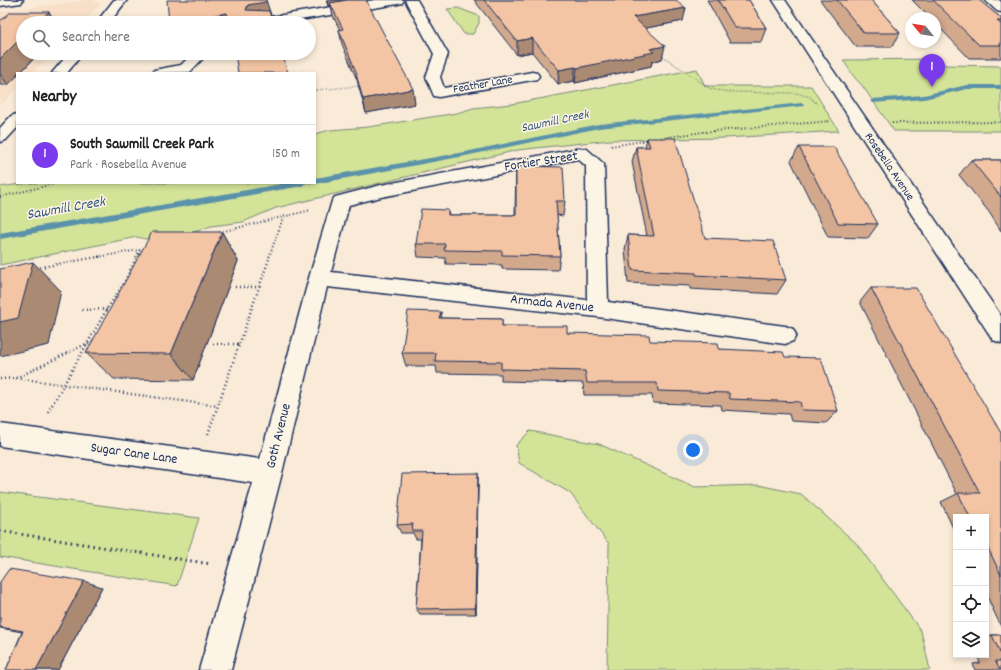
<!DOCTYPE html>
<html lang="en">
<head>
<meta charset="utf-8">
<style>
  :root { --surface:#fff; --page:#f2f2f2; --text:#202124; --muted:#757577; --line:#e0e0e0; --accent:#7c3aed }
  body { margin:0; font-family:Dekko,sans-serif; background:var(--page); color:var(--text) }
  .controls { position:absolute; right:12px; bottom:12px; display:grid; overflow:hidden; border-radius:0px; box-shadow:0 2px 6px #0003 }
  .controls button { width:36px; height:36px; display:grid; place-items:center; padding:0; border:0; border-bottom:1px solid var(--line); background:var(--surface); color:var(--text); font:20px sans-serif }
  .compass { position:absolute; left:905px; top:12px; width:36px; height:36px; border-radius:50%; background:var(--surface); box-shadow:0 2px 6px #0003; rotate:300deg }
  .you { position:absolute; left:693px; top:450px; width:14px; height:14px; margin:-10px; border:3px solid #fff; border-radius:50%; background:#1a73e8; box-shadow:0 0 0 6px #1a73e833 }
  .badge { display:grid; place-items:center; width:26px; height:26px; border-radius:50%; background:var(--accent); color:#fff; font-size:13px; font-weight:700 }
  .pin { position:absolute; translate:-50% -33px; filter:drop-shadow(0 1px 2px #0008) }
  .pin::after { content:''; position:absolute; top:21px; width:14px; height:12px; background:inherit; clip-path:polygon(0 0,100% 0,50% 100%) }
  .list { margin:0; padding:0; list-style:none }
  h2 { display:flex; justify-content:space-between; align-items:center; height:52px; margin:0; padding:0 16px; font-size:17px }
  h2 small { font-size:13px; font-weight:400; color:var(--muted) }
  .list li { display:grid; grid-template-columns:26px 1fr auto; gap:12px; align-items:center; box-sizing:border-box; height:60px; padding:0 16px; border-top:1px solid var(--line) }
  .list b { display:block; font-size:15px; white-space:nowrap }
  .list p { margin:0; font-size:13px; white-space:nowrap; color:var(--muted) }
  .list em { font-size:13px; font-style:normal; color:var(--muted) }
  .icon { flex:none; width:22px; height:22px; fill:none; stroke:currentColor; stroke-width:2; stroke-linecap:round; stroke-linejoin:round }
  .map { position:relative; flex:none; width:1001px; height:670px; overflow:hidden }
  .search { position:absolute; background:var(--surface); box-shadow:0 2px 6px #0003; left:16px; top:16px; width:300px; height:44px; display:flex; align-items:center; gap:10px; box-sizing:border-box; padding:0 14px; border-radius:22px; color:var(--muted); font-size:15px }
  .panel { position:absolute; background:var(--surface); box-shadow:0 2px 6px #0003; left:16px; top:72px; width:300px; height:112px; border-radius:0px }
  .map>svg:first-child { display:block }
  .built { fill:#f8e0c8 }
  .green { fill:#d3e397; stroke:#77897a }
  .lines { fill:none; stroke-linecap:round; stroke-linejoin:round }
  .stream { fill:#5a92ab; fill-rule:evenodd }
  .street-casing { stroke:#1b2f5e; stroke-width:3 }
  .secondary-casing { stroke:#1b2f5e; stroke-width:3 }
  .primary-casing { stroke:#1b2f5e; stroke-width:3 }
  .path-far3 { stroke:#1b2f5e; stroke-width:1.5; stroke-dasharray:0.5 2; stroke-linecap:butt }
  .path-far2 { stroke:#1b2f5e; stroke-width:2; stroke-dasharray:1 2.5; stroke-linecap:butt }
  .path-far1 { stroke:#1b2f5e; stroke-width:2.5; stroke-dasharray:1 3; stroke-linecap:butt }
  .path { stroke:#1b2f5e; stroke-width:3; stroke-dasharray:1.5 4; stroke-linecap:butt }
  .street { fill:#fcf5e5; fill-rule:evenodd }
  .secondary { fill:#fcf5e5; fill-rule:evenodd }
  .primary { fill:#fcf5e5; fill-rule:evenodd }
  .wall { fill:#d2a98d; stroke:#1b2f5e }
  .shaded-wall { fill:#ab8a73; stroke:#1b2f5e }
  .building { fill:#f4c5a4; stroke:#1b2f5e }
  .labels { text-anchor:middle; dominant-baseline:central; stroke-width:3; stroke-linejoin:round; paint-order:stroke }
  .far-street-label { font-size:12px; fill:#1b2f5e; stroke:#fcf5e5 }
  .far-water-label { font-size:13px; font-style:italic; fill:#35587e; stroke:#fcf5e5 }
  .street-label { font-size:14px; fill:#1b2f5e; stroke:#fcf5e5 }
  .water-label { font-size:15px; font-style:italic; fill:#35587e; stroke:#fcf5e5 }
</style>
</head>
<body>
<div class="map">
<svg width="1001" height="670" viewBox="0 0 1001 670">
  <rect width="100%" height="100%" fill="#faebd8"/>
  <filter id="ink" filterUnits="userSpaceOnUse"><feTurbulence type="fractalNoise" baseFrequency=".025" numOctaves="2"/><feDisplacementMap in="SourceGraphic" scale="8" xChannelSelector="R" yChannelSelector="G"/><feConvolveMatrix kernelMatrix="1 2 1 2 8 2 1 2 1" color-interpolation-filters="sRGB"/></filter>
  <g filter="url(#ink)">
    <!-- built -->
    <path class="built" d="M84,0H94L100,5L82,23H23V53H52L33,73H17V89L0,106V12Z"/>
    <!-- green -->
    <path class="green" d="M458,8L479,16V23L473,34H464L447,9Z
      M940,59L945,65L1001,66V131H894L861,84C853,78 849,68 843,60Z
      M697,69L705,86H811L839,131L726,138L610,140L518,150L276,208L243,222L211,226L183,236L145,239L137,237L0,265V187L29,183H315V134L330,130L368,127L457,113L473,108L512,104Z
      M530,431L599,444L695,487L758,485L801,494L856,543L921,631L930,670H607L609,544L570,493L519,463L516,445Z
      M0,492L199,518L177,586L0,557Z"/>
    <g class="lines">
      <!-- stream -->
      <path class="stream" d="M967,85H1001V89H967L924,99L873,103L870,101L873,99L924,95Z
        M802,103L804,104V106L599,128L465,156L315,184L313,183H315V178L465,152L599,124Z
        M287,183H306L302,186L0,239V233Z"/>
      <defs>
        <path id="street" d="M375,0H404L402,3L398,4L281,23H252L253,20L258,19Z
          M405,0H417L448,54L440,77L444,88L532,72L537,73L539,76L537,79L532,80L439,97L434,96L426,77L434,54Z
          M773,0H785L1001,316V343L993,340Z
          M985,0H999L1001,2V12L997,11Z
          M193,53H208L190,72L152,73L154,70L181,65Z
          M581,148L587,149L604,164L608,302L785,326L793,329L796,335L793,341L785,344L598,317L327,287L282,473L231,670H199L253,483L0,446V424L260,459L309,278L332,201L335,197L381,185ZM578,159L586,166L587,300L331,272L349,205L381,197Z"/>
        <path id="secondary" d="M114,0H127L109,23H96Z
          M69,53H83L67,73H52Z
          M17,114V128L6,140L0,142V128L11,116Z"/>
        <path id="primary" d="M0,0H23L21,3L0,6Z"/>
      </defs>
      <!-- street casing -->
      <use href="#street" class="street-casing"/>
      <!-- secondary casing -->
      <use href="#secondary" class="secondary-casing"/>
      <!-- primary casing -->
      <use href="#primary" class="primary-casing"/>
      <!-- path-far3 -->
      <path class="path-far3" d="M661,55L711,89L729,92L796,93L810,97L817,104
        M315,90L360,86"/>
      <!-- path-far2 -->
      <path class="path-far2" d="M892,123L1001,122
        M661,138L703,132L831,121
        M611,146L650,140
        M0,197L58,183
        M216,233L311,210
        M98,257L145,249
        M136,257L140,250
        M269,257L283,218"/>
      <!-- path-far1 -->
      <path class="path-far1" d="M36,268L103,256
        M235,287H259
        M82,310L107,309
        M213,344H239
        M16,378L218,406
        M0,379L16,378L86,344H94
        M48,412L107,309L123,285L137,256
        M208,434L270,256"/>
      <!-- path -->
      <path class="path" d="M0,531L211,564"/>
      <!-- street -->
      <use href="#street" class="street"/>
      <!-- secondary -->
      <use href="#secondary" class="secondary"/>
      <!-- primary -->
      <use href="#primary" class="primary"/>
    </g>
    <!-- wall -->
    <path class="wall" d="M326,0H366L415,104L366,113L359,88L357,80L342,44L339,30H340L333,16L331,6H328Z
      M474,0H676L683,21L646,28L662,59L652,62L651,66L575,83L574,81L558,84L532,52L517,55Z
      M707,0H749L766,28L761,42H730Z
      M820,0H871L900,33L892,47H856Z
      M912,0H979L1001,18V58H969L935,23V18H930Z
      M49,12L56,23H23L39,53L20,73H17V76L8,85H0V21Z
      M647,138L705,238L786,280L777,294L690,289V286L628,283L625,249L628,235L647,236L632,162L636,147H645Z
      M799,147L878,224L868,238L828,237L791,161Z
      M971,160H1001V231L989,212L959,175Z
      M516,166L565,201L563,216L557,215L560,256L558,270L502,269V265L446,264L445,258L418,257L416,244L448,210L449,215H513L515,214Z
      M222,232L238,261L193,380L114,379L86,353Z
      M871,288L1001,433V627L986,594V517H956V530H954L941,502L957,494L860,302Z
      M442,318L502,319V326L567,333L719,349L785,357L838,411L826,423L791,421L789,414L722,410L721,405L653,403L652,395H584L583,383L501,381V374L437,373L436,366H406L402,353Z
      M478,483L476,614H420L416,609L421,539H416L413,533H401L397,525Z
      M0,582L102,587L58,670H6L22,632L0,628Z
      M992,635H1001V670H975L973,664L980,663L977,655H986V636Z"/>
    <!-- shaded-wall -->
    <path class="shaded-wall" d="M266,0L271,15L246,10L248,5Z
      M327,0H362L330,3L331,6H328Z
      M686,8L683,21L631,31L633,17Z
      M49,12L56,23H37Z
      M227,13L231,23H169Z
      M23,36V53H39L20,73H17V76L8,85L0,74V59Z
      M532,38V52L517,55V41Z
      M665,46L662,59L652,62L651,66L575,83L577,68L650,49Z
      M575,67L574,81L558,84L559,70Z
      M413,89L415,104L366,113L363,99Z
      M222,232L238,261L193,380L171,354Z
      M33,262L61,291L49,345L0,356V322Z
      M441,312L443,325L439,318Z
      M478,473V483L476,614L475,608Z
      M84,581L102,587L58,670H36Z"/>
    <!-- building -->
    <path class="building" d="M167,0H266V2L248,5L246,10L269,11L273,23H229L227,13L169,23Z
      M347,0H366L413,89L363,99L356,74H357L339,30L343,29L330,3Z
      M484,0H676L686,8L633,17L665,46L650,49L654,52L577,68L575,67L559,70L532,38L517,41Z
      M718,0H749L766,28H735Z
      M837,0H871L900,33H864Z
      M933,0H979L1001,18V21H997L1001,24V45H979Z
      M11,12H49L37,23H23V36L0,59V21Z
      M235,53H282L288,73H238Z
      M647,138H675L705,238L773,241L786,280L696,275V273L632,270L628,235L654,236L636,147H650Z
      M799,147H834L878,224L838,223Z
      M971,160H1001V197Z
      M516,166L563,167L565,201H556L560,256L502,255V251L444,250L445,244H416L421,209L448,210V215H513L516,214Z
      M152,232H222L171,354L86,353Z
      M33,262L18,318L0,322V269Z
      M871,288H916L1001,433V575L986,544V517H970L958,493H980Z
      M408,311L441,312L439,318L502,319V326H567V333L649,335L650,341L718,343L719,349L783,352L785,357L821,358L838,411L802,410L800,402L730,399L729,393L658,391L657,383H587L585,371L501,369V362L435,361L436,353H402Z
      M478,473L475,608L416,609L422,531H412L413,524L397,525L402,474Z
      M9,569L84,581L36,670H6L23,631L0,627V582Z
      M992,635H1001V655Z
      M995,661H1001V670H1000Z"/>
  </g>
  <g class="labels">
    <!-- far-street labels -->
    <g class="far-street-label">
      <text transform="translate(483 85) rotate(-10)">Feather Lane</text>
      <text transform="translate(889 167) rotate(56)">Rosebella Avenue</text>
    </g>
    <!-- far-water labels -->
    <g class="far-water-label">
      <text transform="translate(555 122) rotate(-12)">Sawmill Creek</text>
    </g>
    <!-- street labels -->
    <g class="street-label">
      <text transform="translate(541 162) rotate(-9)">Fortier Street</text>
      <text transform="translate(552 304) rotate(6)">Armada Avenue</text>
      <text transform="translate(279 436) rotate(-76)">Goth Avenue</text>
      <text transform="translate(134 454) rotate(8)">Sugar Cane Lane</text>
    </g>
    <!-- water labels -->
    <g class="water-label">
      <text transform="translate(66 209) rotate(-10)">Sawmill Creek</text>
    </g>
  </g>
</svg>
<div class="controls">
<button>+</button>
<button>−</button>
<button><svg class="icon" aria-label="locate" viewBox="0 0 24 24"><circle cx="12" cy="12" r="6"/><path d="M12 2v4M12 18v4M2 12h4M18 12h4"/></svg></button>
<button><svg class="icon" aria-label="layers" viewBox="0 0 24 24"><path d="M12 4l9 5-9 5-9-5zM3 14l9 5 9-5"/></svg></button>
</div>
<svg class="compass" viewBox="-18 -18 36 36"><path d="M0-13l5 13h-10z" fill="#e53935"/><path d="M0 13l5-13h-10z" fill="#757577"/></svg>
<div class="you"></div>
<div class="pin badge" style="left:932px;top:87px">1</div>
<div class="search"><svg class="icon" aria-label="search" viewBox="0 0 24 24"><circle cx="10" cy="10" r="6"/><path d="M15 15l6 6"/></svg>Search here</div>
<section class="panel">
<h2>Nearby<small></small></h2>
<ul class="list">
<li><span class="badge">1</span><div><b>South Sawmill Creek Park</b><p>Park · Rosebella Avenue</p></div><em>150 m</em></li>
</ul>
</section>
</div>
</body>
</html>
